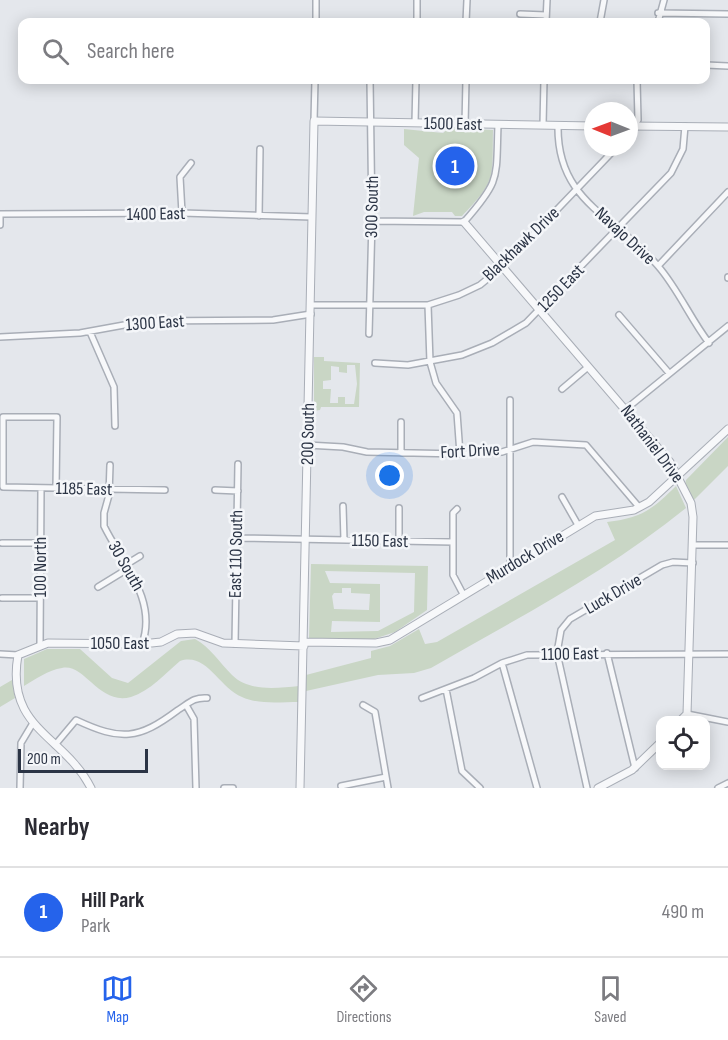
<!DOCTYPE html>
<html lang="en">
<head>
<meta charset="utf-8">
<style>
  :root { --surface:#fff; --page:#f7f7f7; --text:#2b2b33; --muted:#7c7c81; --line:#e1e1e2; --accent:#2563eb }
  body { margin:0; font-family:"Sofia Sans Condensed",sans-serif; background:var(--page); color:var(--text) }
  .controls { position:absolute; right:18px; bottom:18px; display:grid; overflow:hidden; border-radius:12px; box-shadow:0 3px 15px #0003 }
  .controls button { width:54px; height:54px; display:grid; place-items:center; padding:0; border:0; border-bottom:2px solid var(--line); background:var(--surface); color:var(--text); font:30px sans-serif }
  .compass { position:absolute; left:584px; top:102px; width:54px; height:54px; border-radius:50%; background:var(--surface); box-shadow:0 3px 15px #0003; rotate:271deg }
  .scale { position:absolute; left:18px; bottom:15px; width:130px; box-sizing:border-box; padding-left:6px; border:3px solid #2b3445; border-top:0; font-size:16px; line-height:21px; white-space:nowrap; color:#2b3445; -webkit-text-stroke:4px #f4f6f9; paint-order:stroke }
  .you { position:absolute; left:390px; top:476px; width:21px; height:21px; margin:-15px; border:4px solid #fff; border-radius:50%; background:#1a73e8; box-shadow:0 0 0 9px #1a73e833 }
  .badge { display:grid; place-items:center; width:39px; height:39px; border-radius:50%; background:var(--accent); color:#fff; font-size:20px; font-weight:700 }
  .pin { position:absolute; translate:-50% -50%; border:3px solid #fff; box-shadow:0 2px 6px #0006 }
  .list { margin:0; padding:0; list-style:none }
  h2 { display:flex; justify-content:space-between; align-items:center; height:78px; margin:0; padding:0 24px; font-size:26px }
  h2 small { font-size:20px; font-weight:400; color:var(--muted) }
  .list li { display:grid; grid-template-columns:39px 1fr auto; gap:18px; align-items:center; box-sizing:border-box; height:90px; padding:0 24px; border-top:2px solid var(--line) }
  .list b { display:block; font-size:22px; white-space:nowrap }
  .list p { margin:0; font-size:20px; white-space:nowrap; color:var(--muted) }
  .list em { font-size:20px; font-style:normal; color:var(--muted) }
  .icon { flex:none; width:33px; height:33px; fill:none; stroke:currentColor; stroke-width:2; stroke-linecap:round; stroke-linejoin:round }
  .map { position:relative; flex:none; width:728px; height:788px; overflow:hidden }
  .search { position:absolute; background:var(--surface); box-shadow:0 3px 15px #0003; left:18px; right:18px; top:18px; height:66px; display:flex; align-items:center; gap:15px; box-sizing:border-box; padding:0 21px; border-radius:12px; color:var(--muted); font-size:22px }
  .sheet { height:168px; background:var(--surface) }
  nav { display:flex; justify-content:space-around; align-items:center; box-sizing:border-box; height:84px; border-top:2px solid var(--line); background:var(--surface); font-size:16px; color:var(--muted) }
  nav a { display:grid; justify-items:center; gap:3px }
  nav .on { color:var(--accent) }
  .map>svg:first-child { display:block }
  .green { fill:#c9d6c5; fill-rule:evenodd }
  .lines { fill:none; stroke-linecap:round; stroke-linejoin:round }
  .minor-casing { stroke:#a9aeb7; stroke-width:8 }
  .tertiary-casing { stroke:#a9aeb7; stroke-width:9 }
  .minor { stroke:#f7f8fa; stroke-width:5 }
  .tertiary { stroke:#f7f8fa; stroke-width:7 }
  .labels { text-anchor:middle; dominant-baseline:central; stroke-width:5; stroke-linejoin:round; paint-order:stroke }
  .street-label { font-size:18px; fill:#2b3445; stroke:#f4f6f9 }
</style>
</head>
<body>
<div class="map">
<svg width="728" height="788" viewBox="0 0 728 788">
  <rect width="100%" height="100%" fill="#e4e7ec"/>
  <!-- green -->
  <path class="green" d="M449,128L493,130C492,178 497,180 462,216H455L452,212H424L413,216L419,158L404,145V129L443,133Z
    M314,357H324V361L360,363L359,407H321L320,410L314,411ZM347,365H355L357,384L354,404H345V397H338V403H330L331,389H323V381L331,380V366L339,367V372L347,373Z
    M728,437V466L693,501L685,484L686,480Z
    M676,486L686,508C607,572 518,618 431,668L414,673L378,675L306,691V675L371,658V651L390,646L419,629L425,644L437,642L615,540L607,522C641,518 652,510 676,486Z
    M311,564L428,566L427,610L395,632L371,640L309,638ZM325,571L415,573L414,612L378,631L331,632L332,621L380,622V584L330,583ZM342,588H351V593L370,594L369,610L334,609L332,596L334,593H342Z
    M195,639C211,648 219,662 232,675C249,692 277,688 299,686V702C281,702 259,705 242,697C219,688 207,652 180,661C166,673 150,691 131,697C99,706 85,663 62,668C48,670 36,679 24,686V659L47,649H80L112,678L128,683L181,641Z
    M12,680L15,698L0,707V687Z"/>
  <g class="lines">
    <defs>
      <path id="minor" d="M658,13L728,14
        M520,14L546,15
        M316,22V0
        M417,22V0
        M466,22L467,0
        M546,22L547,0
        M600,22L604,0
        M658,22L664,0
        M706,65L728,66
        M314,121L315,80
        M415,123L416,80
        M465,125L466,80
        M543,125L544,80
        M558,126C557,203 615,215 658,266C678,289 690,318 709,343
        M629,134L638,120L637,80
        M182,213L180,177L191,163
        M0,214L182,213L312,217
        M259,216L260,149
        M372,221L464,222C501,180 496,179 498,125
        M0,225V214
        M658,266L728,192
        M728,277V278
        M311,305H428L459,295L480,285L503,266L617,147
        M428,305L430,362L436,383L457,413L460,454
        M619,315L669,373
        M90,332L114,387L115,426
        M369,334L372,221L370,80
        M0,337L80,333L146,321L273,320L311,314
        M375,363L408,365L462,355L492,343L526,323L671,173L683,149L685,126
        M562,389L588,367
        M510,400V565
        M626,409L728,326
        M401,422V453
        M307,445L343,447L367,452L460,454L502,452L533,442L586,445L639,507
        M110,465L109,495L104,513V526C122,563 158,600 142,644
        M56,488L57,417H3V487L165,490
        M215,490L238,491
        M562,497L578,525
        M343,506L344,540
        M457,509L453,513V575L463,594
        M237,538L453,542
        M399,541V508
        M2,543H41
        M693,545H728
        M127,564L140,556
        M98,587L129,568
        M2,598H40
        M235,644L238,464
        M40,645L41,488
        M607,653L635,768
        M0,654L18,655
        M502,663L537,788
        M446,689L462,771L480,788
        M422,698L474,678L502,663L527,655L728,654
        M186,705L194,719L196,788
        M363,705L375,712L388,788
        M687,714L728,722
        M55,745L76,720C121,741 138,740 178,710C189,703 194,697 207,698
        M341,786L386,777
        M20,788L21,743L33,723
        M224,788H233
        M587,788L557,653L561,630L570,619L662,565L673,562L693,563
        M718,788L728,783"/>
      <path id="tertiary" d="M629,126L728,127
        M464,222L670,462L691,503L693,517L687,714L681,720
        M304,642L376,643L390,640L595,516L634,510L649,502L728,429
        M91,788C64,735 5,729 18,655L48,643L142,644L161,642L177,634L195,633L223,643L304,646
        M300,788L314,121L593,126
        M598,788L632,770L660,743"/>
    </defs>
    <!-- minor casing -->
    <use href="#minor" class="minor-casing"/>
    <!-- tertiary casing -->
    <use href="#tertiary" class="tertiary-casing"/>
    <!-- minor -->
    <use href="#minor" class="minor"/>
    <!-- tertiary -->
    <use href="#tertiary" class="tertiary"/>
  </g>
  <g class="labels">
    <!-- street labels -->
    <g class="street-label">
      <text transform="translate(453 124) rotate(1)">1500 East</text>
      <text transform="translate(372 207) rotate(-89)">300 South</text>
      <text transform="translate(156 214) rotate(-1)">1400 East</text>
      <text transform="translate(625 236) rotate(43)">Navajo Drive</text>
      <text transform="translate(521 244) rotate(-44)">Blackhawk Drive</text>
      <text transform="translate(561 288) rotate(-46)">1250 East</text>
      <text transform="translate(155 323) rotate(-4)">1300 East</text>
      <text transform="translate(308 434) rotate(-89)">200 South</text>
      <text transform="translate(652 444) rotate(53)">Nathaniel Drive</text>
      <text transform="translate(470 451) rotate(-3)">Fort Drive</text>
      <text transform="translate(84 489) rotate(1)">1185 East</text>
      <text transform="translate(380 541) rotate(1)">1150 East</text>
      <text transform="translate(236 554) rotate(-89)">East 110 South</text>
      <text transform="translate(525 557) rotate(-31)">Murdock Drive</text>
      <text transform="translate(126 566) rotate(60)">30 South</text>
      <text transform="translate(40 567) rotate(-90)">100 North</text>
      <text transform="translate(613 594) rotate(-30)">Luck Drive</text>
      <text x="120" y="643">1050 East</text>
      <text transform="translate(570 654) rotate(-1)">1100 East</text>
    </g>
  </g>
</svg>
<div class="controls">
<button><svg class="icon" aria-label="locate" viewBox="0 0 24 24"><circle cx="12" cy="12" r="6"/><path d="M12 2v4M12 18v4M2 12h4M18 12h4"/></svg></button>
</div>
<svg class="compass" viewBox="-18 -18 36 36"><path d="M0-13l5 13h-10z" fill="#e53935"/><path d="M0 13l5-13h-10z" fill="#7c7c81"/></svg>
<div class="scale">200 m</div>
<div class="you"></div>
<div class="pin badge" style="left:455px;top:166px">1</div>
<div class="search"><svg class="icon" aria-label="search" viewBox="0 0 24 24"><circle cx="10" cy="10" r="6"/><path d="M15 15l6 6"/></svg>Search here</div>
</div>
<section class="sheet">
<h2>Nearby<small></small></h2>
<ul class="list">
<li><span class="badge">1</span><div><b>Hill Park</b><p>Park</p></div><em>490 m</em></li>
</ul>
</section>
<nav>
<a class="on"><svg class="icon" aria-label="map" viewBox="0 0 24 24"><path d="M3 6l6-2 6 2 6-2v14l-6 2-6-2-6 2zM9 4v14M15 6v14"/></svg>Map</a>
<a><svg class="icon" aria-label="directions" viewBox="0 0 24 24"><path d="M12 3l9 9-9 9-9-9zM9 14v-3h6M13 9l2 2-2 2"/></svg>Directions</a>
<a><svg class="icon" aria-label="saved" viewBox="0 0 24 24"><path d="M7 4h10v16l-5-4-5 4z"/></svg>Saved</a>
</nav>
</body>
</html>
